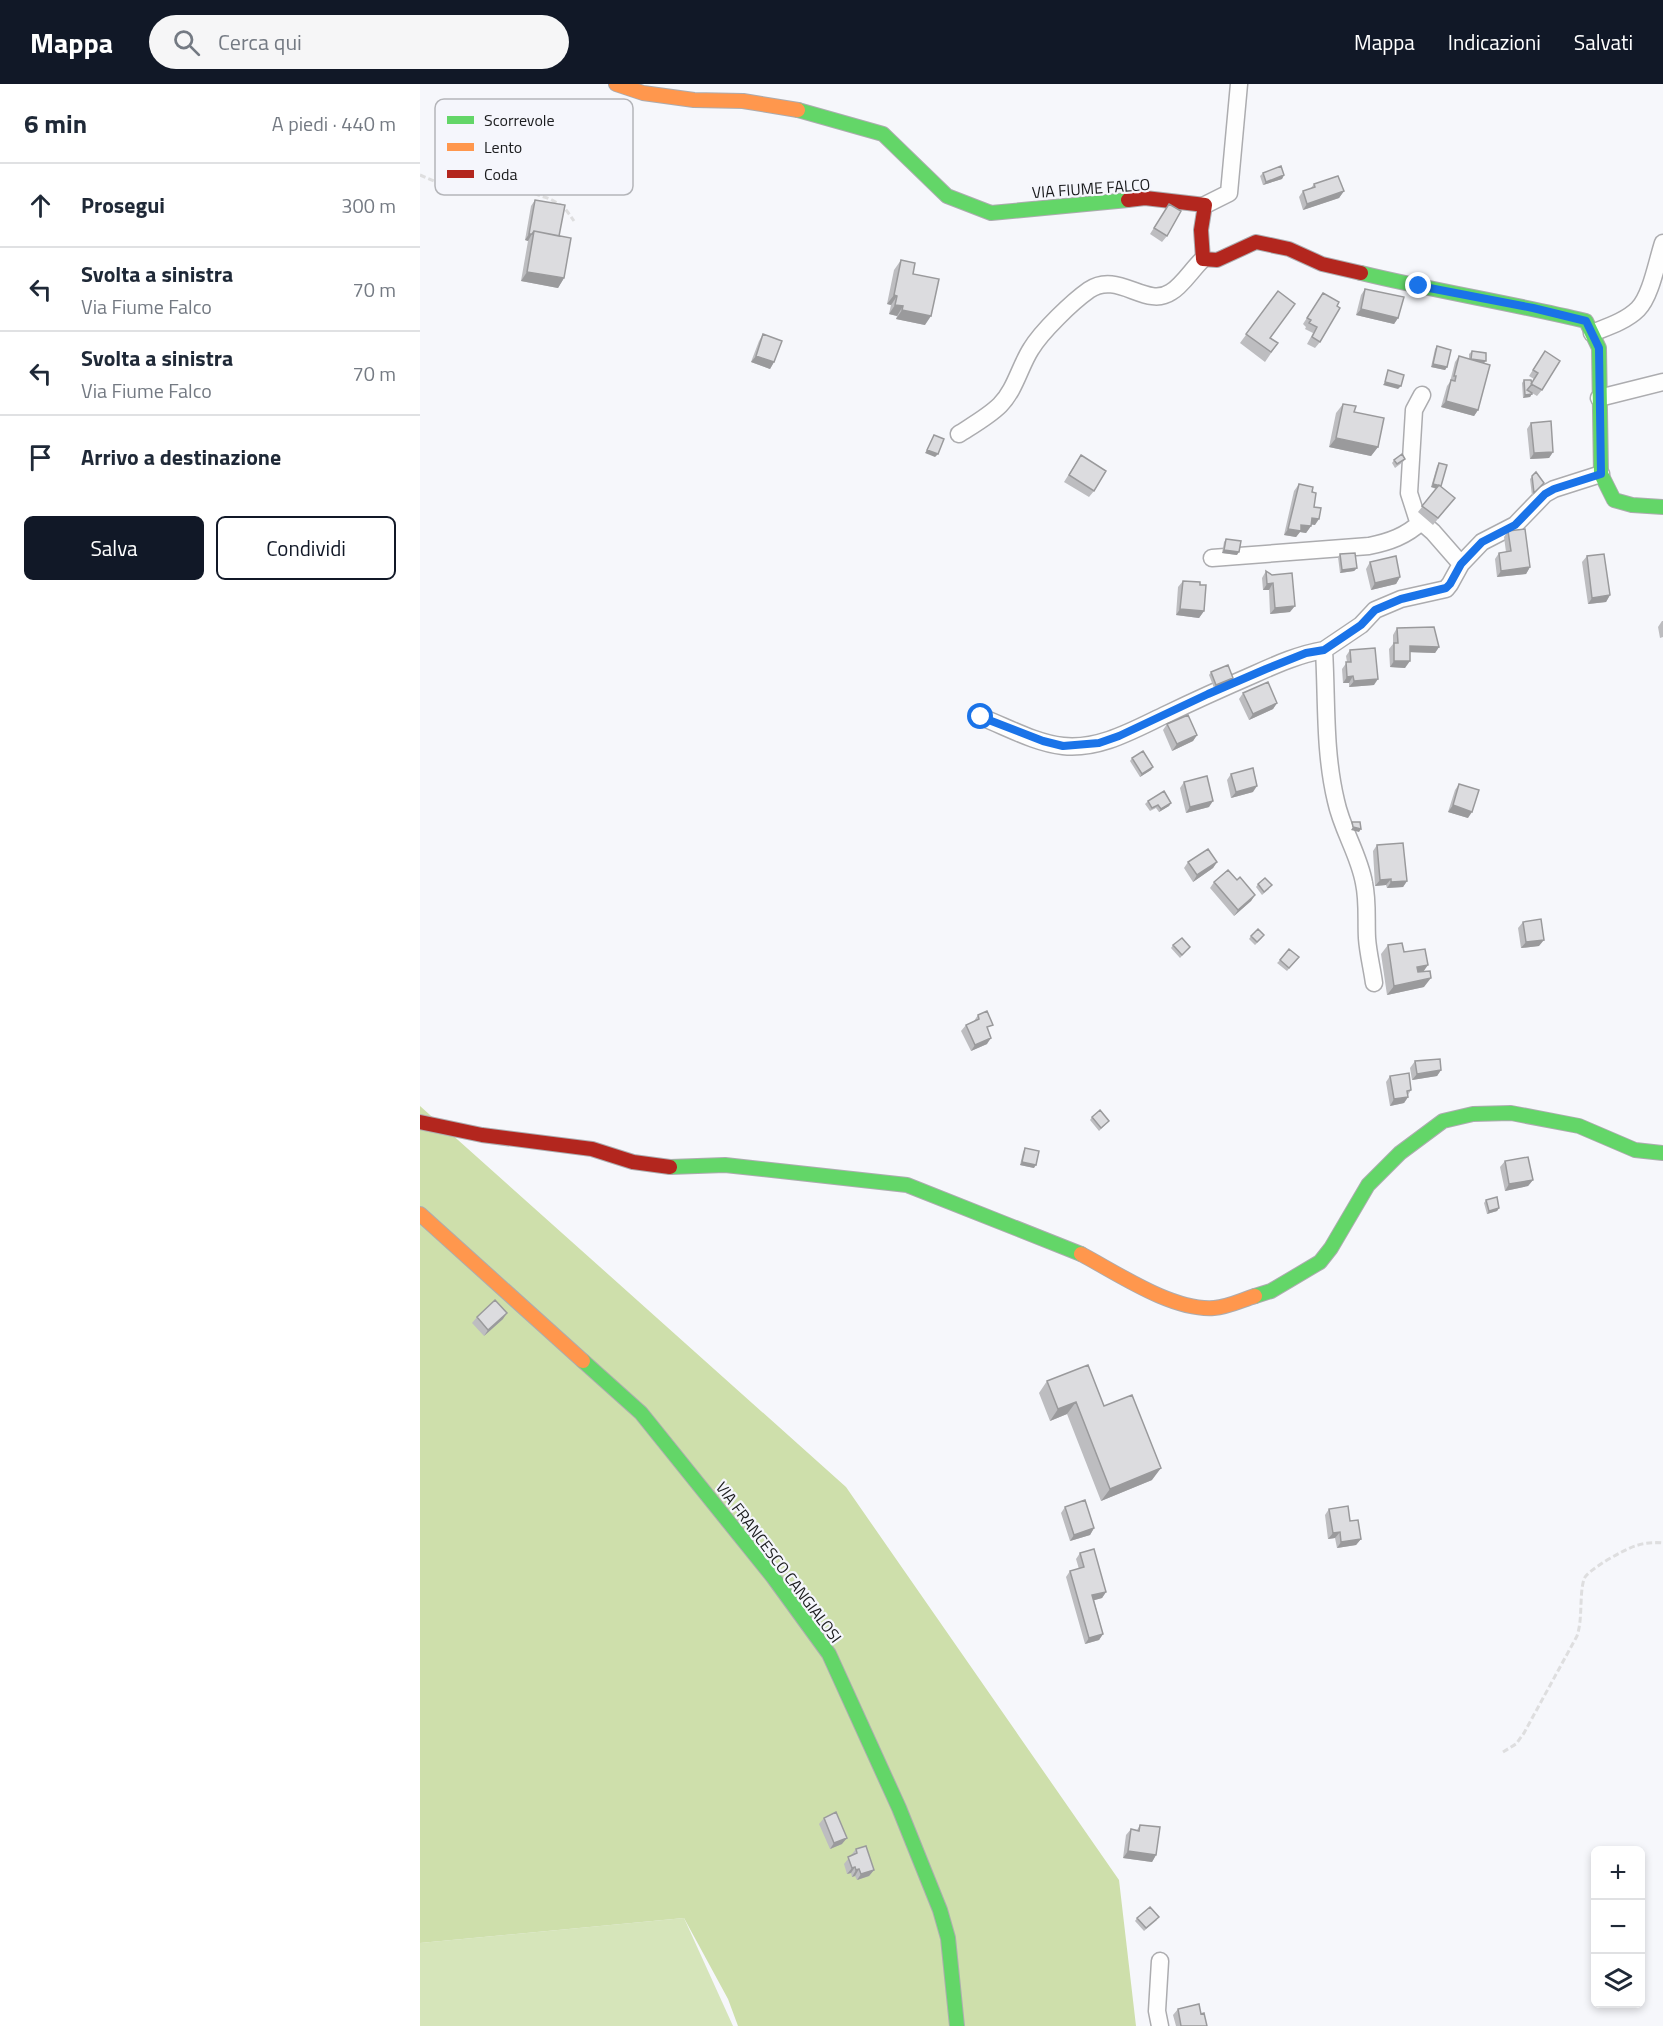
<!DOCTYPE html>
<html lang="it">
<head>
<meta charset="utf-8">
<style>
  :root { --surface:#fff; --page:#f6f6f7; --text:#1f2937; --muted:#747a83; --line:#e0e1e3; --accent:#111827 }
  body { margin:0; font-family:"Titillium Web",sans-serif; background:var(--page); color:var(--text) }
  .controls { position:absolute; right:18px; bottom:18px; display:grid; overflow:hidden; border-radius:9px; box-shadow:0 3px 9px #0003 }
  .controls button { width:54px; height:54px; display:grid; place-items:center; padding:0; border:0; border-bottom:2px solid var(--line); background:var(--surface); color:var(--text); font:30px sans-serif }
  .stop { position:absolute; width:18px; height:18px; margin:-14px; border:4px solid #1a73e8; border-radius:50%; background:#fff }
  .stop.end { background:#1a73e8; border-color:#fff; box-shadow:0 2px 6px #0008 }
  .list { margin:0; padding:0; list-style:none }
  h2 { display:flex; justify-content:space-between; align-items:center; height:78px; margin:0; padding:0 24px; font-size:26px }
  h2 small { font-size:20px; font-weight:400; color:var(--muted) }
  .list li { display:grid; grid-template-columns:39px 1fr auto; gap:18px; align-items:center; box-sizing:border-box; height:84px; padding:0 24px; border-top:2px solid var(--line) }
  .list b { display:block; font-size:22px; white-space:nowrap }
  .list p { margin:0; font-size:20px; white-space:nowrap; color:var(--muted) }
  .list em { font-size:20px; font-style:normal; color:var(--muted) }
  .actions { display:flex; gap:12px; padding:18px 24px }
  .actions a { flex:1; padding:14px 0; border:2px solid var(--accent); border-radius:9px; text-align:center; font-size:21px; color:var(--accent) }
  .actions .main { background:var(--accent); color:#fff }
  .icon { flex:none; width:33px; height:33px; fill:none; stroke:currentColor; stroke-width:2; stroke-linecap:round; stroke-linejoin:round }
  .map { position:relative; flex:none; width:1243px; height:1942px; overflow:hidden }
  header { display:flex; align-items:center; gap:36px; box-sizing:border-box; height:84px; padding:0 30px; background:var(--accent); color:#fff }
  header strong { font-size:28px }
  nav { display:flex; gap:33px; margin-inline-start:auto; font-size:21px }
  .search { width:420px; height:54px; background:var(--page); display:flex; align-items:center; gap:15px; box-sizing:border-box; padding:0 21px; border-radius:33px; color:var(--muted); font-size:22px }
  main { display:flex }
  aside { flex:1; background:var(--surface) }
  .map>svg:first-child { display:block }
  .green { fill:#d6e5ba }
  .forest { fill:#cedfab }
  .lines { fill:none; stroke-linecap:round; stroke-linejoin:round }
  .street-casing { stroke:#acacaf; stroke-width:19 }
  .fast-casing { stroke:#acacaf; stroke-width:16 }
  .slow-casing { stroke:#acacaf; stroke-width:16 }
  .jam-casing { stroke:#acacaf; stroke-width:16 }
  .path { stroke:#dededf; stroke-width:3; stroke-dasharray:6 3; stroke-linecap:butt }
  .street { stroke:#fefefe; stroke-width:16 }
  .fast { stroke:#63d668; stroke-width:14 }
  .slow { stroke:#ff974d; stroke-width:14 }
  .jam { stroke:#b3261e; stroke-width:14 }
  .wall { fill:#bdbdc0 }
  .shaded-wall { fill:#9a9a9c }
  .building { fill:#dcdcdf; stroke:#9a9a9c; stroke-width:1.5 }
  .route { stroke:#1a73e8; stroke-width:8 }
  .labels { text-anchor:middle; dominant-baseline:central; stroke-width:4.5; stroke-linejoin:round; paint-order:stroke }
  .street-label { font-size:16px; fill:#1b1c1e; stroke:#f5f6fc }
  .key { fill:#f5f6fc; stroke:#b4b5b9; stroke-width:1.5 }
  .key-label { font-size:16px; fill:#1b1c1e }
</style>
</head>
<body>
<header>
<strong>Mappa</strong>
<div class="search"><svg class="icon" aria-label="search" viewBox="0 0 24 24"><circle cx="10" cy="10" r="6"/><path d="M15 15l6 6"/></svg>Cerca qui</div>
<nav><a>Mappa</a><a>Indicazioni</a><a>Salvati</a></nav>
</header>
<main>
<aside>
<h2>6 min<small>A piedi · 440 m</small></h2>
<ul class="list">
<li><svg class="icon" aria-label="ahead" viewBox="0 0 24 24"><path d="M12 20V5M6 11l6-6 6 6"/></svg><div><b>Prosegui</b></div><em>300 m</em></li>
<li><svg class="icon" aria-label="left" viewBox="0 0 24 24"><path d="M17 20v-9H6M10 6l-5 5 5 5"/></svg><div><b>Svolta a sinistra</b><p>Via Fiume Falco</p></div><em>70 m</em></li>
<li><svg class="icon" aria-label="left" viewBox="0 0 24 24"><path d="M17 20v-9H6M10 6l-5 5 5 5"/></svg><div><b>Svolta a sinistra</b><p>Via Fiume Falco</p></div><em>70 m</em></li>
<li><svg class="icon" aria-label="arrive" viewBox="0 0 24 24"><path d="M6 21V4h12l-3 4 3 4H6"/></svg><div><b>Arrivo a destinazione</b></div></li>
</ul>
<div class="actions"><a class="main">Salva</a><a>Condividi</a></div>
</aside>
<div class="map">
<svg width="1243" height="1942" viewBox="0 0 1243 1942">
  <rect width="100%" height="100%" fill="#f6f7fb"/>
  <!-- green -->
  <path class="green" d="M264,1834L313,1942H0V1859Z"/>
  <!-- forest -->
  <path class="forest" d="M0,1022L426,1403L699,1796L716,1942H318L308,1915L264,1834L0,1859Z"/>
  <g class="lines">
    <defs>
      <path id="street" d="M785,121L809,109L819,0
        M1172,249C1187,243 1206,237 1218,225C1231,212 1237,177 1243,159
        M1002,311L994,326L989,409L997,434L1013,448L1041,480
        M1179,314L1243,298
        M539,350C553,341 569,332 580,321C595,306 600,282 611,265C622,247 652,218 669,206C698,186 726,225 751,208C762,202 773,184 783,175
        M792,474L949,462C969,458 986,452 1001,438
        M561,633C587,643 615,659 643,662C680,666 715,645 747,630C776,616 805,603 835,590C857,580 880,570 904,566
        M954,899C952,884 948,869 947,854C946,836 948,817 944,799C939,770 922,746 916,717C904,667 907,617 904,566L941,541L955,526L981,515L1026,505L1030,500L1041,480L1062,458L1095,441L1125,410L1134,405L1181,390
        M740,1877L737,1927L740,1942"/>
      <path id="fast" d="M378,26L463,50L527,112L571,129L708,116
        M941,189C1015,207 1091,219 1166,237L1179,264L1181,390L1194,416L1212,421L1243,423
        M250,1083L305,1081L487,1101L661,1170
        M835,1212L851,1207L900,1178L911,1164L948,1101L980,1069L1023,1037L1053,1030L1091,1029L1159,1042L1215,1066L1243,1069
        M163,1277L221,1329L353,1493L409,1570L479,1724L520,1826L528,1854L537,1942"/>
      <path id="slow" d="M196,0L223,9L274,16L323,17L378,26
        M0,1130L163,1277
        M661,1170C697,1189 752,1227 794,1224C808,1223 822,1216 835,1212"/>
      <path id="jam" d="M708,116L725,114L785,121L781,146L783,175L797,176L836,158L869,165L902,180L941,189
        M0,1038L62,1051L172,1065L213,1078L250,1083"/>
    </defs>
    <!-- street casing -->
    <use href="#street" class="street-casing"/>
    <!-- fast casing -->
    <use href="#fast" class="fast-casing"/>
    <!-- slow casing -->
    <use href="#slow" class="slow-casing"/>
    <!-- jam casing -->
    <use href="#jam" class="jam-casing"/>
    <!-- path -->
    <path class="path" d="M0,91L23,101L63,102L110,108L130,115L144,123L154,137
      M1083,1668L1096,1660L1104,1649L1157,1552C1163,1534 1159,1512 1164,1495C1167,1486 1205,1465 1215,1462C1224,1459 1233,1458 1243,1459"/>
    <!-- street -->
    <use href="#street" class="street"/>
    <!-- fast -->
    <use href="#fast" class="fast"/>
    <!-- slow -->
    <use href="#slow" class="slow"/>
    <!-- jam -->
    <use href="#jam" class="jam"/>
  </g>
  <!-- wall -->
  <path class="wall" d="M843,89L864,91L862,95L843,101L840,92Z
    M894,100L924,107L919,114L883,126L879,113L883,107L891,104Z
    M115,116L139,152L144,194L138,204L101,197L108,157L105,156L111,122Z
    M749,120L747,152L742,158L730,150Z
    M481,176L493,190L505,241L476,235L477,232L469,230L471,221L467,220L474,186Z
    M945,205L978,234L974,240L936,231L941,211Z
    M858,207L851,254L858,259L845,278L820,259Z
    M903,209L900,258L895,264L887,260L893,249L885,245L886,243L883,240Z
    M343,250L354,278L350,285L331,278L339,257Z
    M1017,262L1027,283L1025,286L1011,283L1015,265Z
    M1052,267L1064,279L1058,326L1054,332L1021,323L1027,302L1030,298L1035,278L1039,272L1049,275V270Z
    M1125,267L1122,306L1117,312L1112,309L1110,313L1103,314L1102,299L1104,296L1112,299L1114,295L1109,292Z
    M923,320L934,328L958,363L951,372L909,363L916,329Z
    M1111,339L1133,368L1129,374L1110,375L1107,345Z
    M661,371L674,407L669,413L644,398Z
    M985,375L983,378L975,384L972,379L974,376Z
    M1019,379L1021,403L1035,414L1013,441L998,428L1016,405L1011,403L1017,382Z
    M1116,388L1124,399L1112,412L1110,395Z
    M879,400L892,408L895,441L891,440V442L886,449L880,448L876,453L864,451L874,407Z
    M1088,447L1110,483L1106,490L1077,493L1075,475L1079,469L1086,468L1084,453Z
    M806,455L817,471L802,469L804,458Z
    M920,470L937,484L934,487L920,489L918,473Z
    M1167,472L1190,511L1186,518L1168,520L1162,478Z
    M950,478L980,493L976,500L951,506L946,485Z
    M846,487L870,528L850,530L849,506H843L842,494Z
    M763,497L784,527L779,534L756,531L758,503Z
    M1242,537H1243V553L1240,554L1238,543Z
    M977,544L1019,563L1015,569L990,568L985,584L970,583L969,565L973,560V551Z
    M930,566L954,601L929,603V599H923L922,585L927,578L926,572Z
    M791,588L811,597L794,604L789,591Z
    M823,609L857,619L853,625L829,636L819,615Z
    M747,640L777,651L773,657L752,667L743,646Z
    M712,674L733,683L731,686L720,693L710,677Z
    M811,690L833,708L811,714L807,696Z
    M764,698L789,723L766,729L760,704Z
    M1039,700L1048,734L1028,728L1035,706Z
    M728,717L751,719L749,722L739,728L736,724L730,727L725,720Z
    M957,761L987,797L983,803L967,804L966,801L955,802L953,767Z
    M768,778H797L793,784L773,798L764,784Z
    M817,796L835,811L831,817L814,832L790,804L794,798Z
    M838,800L849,805L842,811L836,803Z
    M1103,838L1119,862L1101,864L1098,844Z
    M831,852L842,854L835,861L829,855Z
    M753,861L770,863L760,874L751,864Z
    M968,861L984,868L1003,888L1004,903L967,911L961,870Z
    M879,873L867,887L857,879L860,876Z
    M558,931L568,947L567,960L551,967L541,947L546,941L554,937Z
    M995,977L1021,986L1017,992L992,996L990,984Z
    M970,992L991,1006L988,1011V1013L984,1019L970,1022L966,998Z
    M672,1033L689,1037L679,1047L670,1036Z
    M605,1064L614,1084L600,1081L603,1068Z
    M1085,1077L1113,1096L1108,1102L1085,1107L1080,1083Z
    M1066,1116L1079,1124L1077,1127L1067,1130L1064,1119Z
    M57,1233L83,1235L64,1252L52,1239Z
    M627,1297L684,1322L732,1396L681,1417L647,1330L630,1337L619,1309Z
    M645,1423L674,1444L670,1451L650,1457L641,1429Z
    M909,1425L930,1437L941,1455L936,1461L917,1464L915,1454L908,1455L905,1431Z
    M660,1469L686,1508L682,1514L674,1516L683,1550L679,1556L665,1560L646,1493L650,1487L659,1485L656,1475Z
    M404,1734L422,1760L410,1765L399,1740Z
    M720,1741L736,1771L732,1778L703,1774L706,1751L711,1745L717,1746Z
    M436,1765L454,1786L449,1792L437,1796L435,1792L432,1793L431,1789L427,1790L424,1780Z
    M717,1834L737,1836L724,1847L715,1837Z
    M758,1925L781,1930L787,1942H756L753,1931Z"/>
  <!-- shaded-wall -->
  <path class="shaded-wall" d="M864,91L862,95L843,101L846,98Z
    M924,107L919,114L883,126L887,120Z
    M109,150H112L108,157L105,156Z
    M107,188L144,194L138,204L101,197Z
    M474,211L477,212L471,221L467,220Z
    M475,221L483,222L477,232L469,230Z
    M941,225L978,234L974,240L936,231Z
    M482,226L511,232L505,241L476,235Z
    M336,272L354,278L350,285L331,278Z
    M1051,275L1066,277L1063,280Z
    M1013,280L1027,283L1025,286L1011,283Z
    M965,298L981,302L978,305L963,301Z
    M1112,310L1110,313L1103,314L1105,311Z
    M1026,317L1058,326L1054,332L1021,323Z
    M916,354L958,363L951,372L909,363Z
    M507,366L518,370L515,373L505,369Z
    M1133,368L1129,374L1110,375L1114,369Z
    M1013,400L1021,402L1019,405L1011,403Z
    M892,434L899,435L895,441L888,440Z
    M881,441L891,442L886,449L880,448L876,453L864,451L868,445Z
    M804,466L819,468L817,471L802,469Z
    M1110,483L1106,490L1077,493L1081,487Z
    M937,484L934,487L920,489L922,486Z
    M980,493L976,500L951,506L955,499Z
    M853,499L849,506H843L847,500Z
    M1190,511L1186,518L1168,520L1172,514Z
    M875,522L870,528L850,530L855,524Z
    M760,525L784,527L779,534L756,531Z
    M990,562L1019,563L1015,569L986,568Z
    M974,577H990L985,584L970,583Z
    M933,592L929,599H923L927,593Z
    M813,594L811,597L794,604L796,601Z
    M958,595L954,601L929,603L934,597Z
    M857,619L853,625L829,636L833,630Z
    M777,651L773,657L752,667L757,660Z
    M733,683L731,686L720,693L722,690Z
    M837,702L833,708L811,714L816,708Z
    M793,717L789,723L766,729L770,723Z
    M751,719L749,722L739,728L741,725Z
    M1033,721L1052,728L1048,734L1028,728Z
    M933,743L941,745L939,748L931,746Z
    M797,778L793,784L773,798L777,791Z
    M971,795L966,801L955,802L960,796Z
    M987,797L983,803L967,804L971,798Z
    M835,811L831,817L814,832L818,826Z
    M1124,856L1119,862L1101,864L1106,858Z
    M1008,881L1001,891L990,892L997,883Z
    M1011,894L1004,903L967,911L974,902Z
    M571,954L567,960L551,967L555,961Z
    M1021,986L1017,992L992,996L997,990Z
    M988,1013L984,1019L970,1022L974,1015Z
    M602,1078L616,1081L614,1084L600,1081Z
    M1113,1096L1108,1102L1085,1107L1089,1100Z
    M1079,1124L1077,1127L1067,1130L1069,1127Z
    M87,1229L83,1235L64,1252L68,1246Z
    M656,1318L647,1330L630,1337L638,1325Z
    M741,1384L732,1396L681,1417L690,1405Z
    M674,1444L670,1451L650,1457L654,1451Z
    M920,1448L915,1454L908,1455L913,1449Z
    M941,1455L936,1461L917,1464L921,1458Z
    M686,1508L682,1514L668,1518L672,1511Z
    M683,1550L679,1556L665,1560L669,1554Z
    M427,1754L422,1760L410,1765L414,1759Z
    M708,1767L736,1771L732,1778L703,1774Z
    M435,1783L431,1789L427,1790L432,1784Z
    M439,1785L435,1792L432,1793L436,1786Z
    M454,1786L449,1792L437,1796L441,1790Z"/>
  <!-- building -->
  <path class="building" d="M861,82L864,91L846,98L843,89Z
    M918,92L924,107L887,120L883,107L895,103L894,100Z
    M115,116L145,121L139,152L114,147L112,150H109Z
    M749,120L761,127L747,152L734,144Z
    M114,147L151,154L144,194L107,188Z
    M481,176L495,179L493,190L519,195L511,232L482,226L483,222L475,221L477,212L474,211Z
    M945,205L984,213L978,234L941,225Z
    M858,207L875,220L850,254L858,259L851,268L826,250Z
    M903,209L919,218L917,222L920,224L900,258L892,253L897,243L889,239L891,236L887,234Z
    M343,250L362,257L354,278L336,272Z
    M1017,262L1031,266L1027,283L1013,280Z
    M1052,267L1066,269V277L1051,275Z
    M1125,267L1140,277L1122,306L1111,300L1118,289L1113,286Z
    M1039,272L1070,281L1058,326L1026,317L1031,296L1035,297L1036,292H1034Z
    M968,286L984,291L981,302L965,298Z
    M1104,296H1111L1112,300L1107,306L1112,309V310L1105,311Z
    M923,320L936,322L934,328L964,334L958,363L916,354Z
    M1131,337L1133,368L1114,369L1111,339Z
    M514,351L524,355L518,370L507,366Z
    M982,370L985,375L977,380L974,376Z
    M661,371L686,387L674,407L649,391Z
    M1019,379L1027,381L1021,402L1013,400Z
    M1116,388L1124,399L1114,409L1112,392Z
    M879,400L893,403L892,408L896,409L894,423L901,424L899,435L892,434L891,442L881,441V447L868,445Z
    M1019,401L1035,414L1018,434L1002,422Z
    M1105,445L1110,483L1081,487L1079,469L1091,467L1088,447Z
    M806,455L821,457L819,468L804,466Z
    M935,469L937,484L922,486L920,470Z
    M1184,470L1190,511L1172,514L1167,472Z
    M976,472L980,493L955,499L950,478Z
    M846,487L852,491L872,489L875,522L855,524L853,499L847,500Z
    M763,497L780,498V501H786L784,527L760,525Z
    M1014,543L1019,563L990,562V577H974V559H978L977,544Z
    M955,564L958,595L934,597L933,592L927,593L926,578H931L930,566Z
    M808,581L813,594L796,601L791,588Z
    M848,598L857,619L833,630L823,609Z
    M768,631L777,651L757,660L747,640Z
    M723,667L733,683L722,690L712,674Z
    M833,684L837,702L816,708L811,690Z
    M787,692L793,717L770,723L764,698Z
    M1039,700L1059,706L1052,728L1033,721Z
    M744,707L751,719L741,725L738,721L732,724L728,717Z
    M932,738H940L941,745L933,743Z
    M983,759L987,797L971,798V795L960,796L957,761Z
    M788,765L797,778L777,791L768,778Z
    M808,786L817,796L820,793L835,811L818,826L794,798Z
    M845,794L852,801L844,808L838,800Z
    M1121,835L1124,856L1106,858L1103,838Z
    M838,845L844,851L837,858L831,852Z
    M762,854L770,863L762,871L753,861Z
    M982,859L984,868L1005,865L1008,881L997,883L998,888L1010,887L1011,894L974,902L968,861Z
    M869,865L879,873L869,884L860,876Z
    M567,927L573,941L567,943L571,954L555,961L546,941L559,935L558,931Z
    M1020,975L1021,986L997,990L995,977Z
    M989,989L991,1006L987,1007L988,1013L974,1015L970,992Z
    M680,1026L689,1037L681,1044L672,1033Z
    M605,1064L619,1067L616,1081L602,1078Z
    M1108,1073L1113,1096L1089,1100L1085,1077Z
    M1077,1113L1079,1124L1069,1127L1066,1116Z
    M75,1216L87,1229L68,1246L57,1233Z
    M668,1281L684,1322L712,1311L741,1384L690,1405L656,1318L638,1325L627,1297Z
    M665,1416L674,1444L654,1451L645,1423Z
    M928,1422L930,1437L938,1436L941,1455L921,1458L920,1448L913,1449L909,1425Z
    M674,1465L686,1508L672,1511L683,1550L669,1554L650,1487L664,1483L660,1469Z
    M416,1728L427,1754L414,1759L404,1734Z
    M720,1741L740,1743L736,1771L708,1767L711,1745L719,1747Z
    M446,1762L454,1786L441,1790L439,1785L436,1786L435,1783L432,1784L428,1773L437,1769L436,1765Z
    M730,1823L739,1833L726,1844L717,1834Z
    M779,1920L781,1930L784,1929L787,1942H761L758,1925Z"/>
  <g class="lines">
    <!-- route -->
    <path class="route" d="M561,633L623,657L643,662L679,659L699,652L788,610L846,585L886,569L904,566L941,541L955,526L981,515L1026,504L1030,500L1041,480L1062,458L1095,441L1125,410L1134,405L1181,390L1179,264L1166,237L1113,224L999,202"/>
  </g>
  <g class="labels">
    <!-- street labels -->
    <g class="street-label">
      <text transform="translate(671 104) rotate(-4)">VIA FIUME FALCO</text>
      <text transform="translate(359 1478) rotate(53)">VIA FRANCESCO CANGIALOSI</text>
    </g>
  </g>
  <!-- legend -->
  <rect x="15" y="15" width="198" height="96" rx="9" class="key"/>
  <rect x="27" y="32" width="27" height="8" fill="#63d668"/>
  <rect x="27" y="59" width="27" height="8" fill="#ff974d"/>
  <rect x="27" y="86" width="27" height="8" fill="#b3261e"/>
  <g class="key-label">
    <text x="64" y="42">Scorrevole</text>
    <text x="64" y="69">Lento</text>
    <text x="64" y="96">Coda</text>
  </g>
</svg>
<div class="controls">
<button>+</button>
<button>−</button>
<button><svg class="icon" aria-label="layers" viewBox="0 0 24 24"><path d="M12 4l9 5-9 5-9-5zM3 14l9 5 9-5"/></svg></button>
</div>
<div class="stop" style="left:561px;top:633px"></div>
<div class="stop end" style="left:999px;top:202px"></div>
</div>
</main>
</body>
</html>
